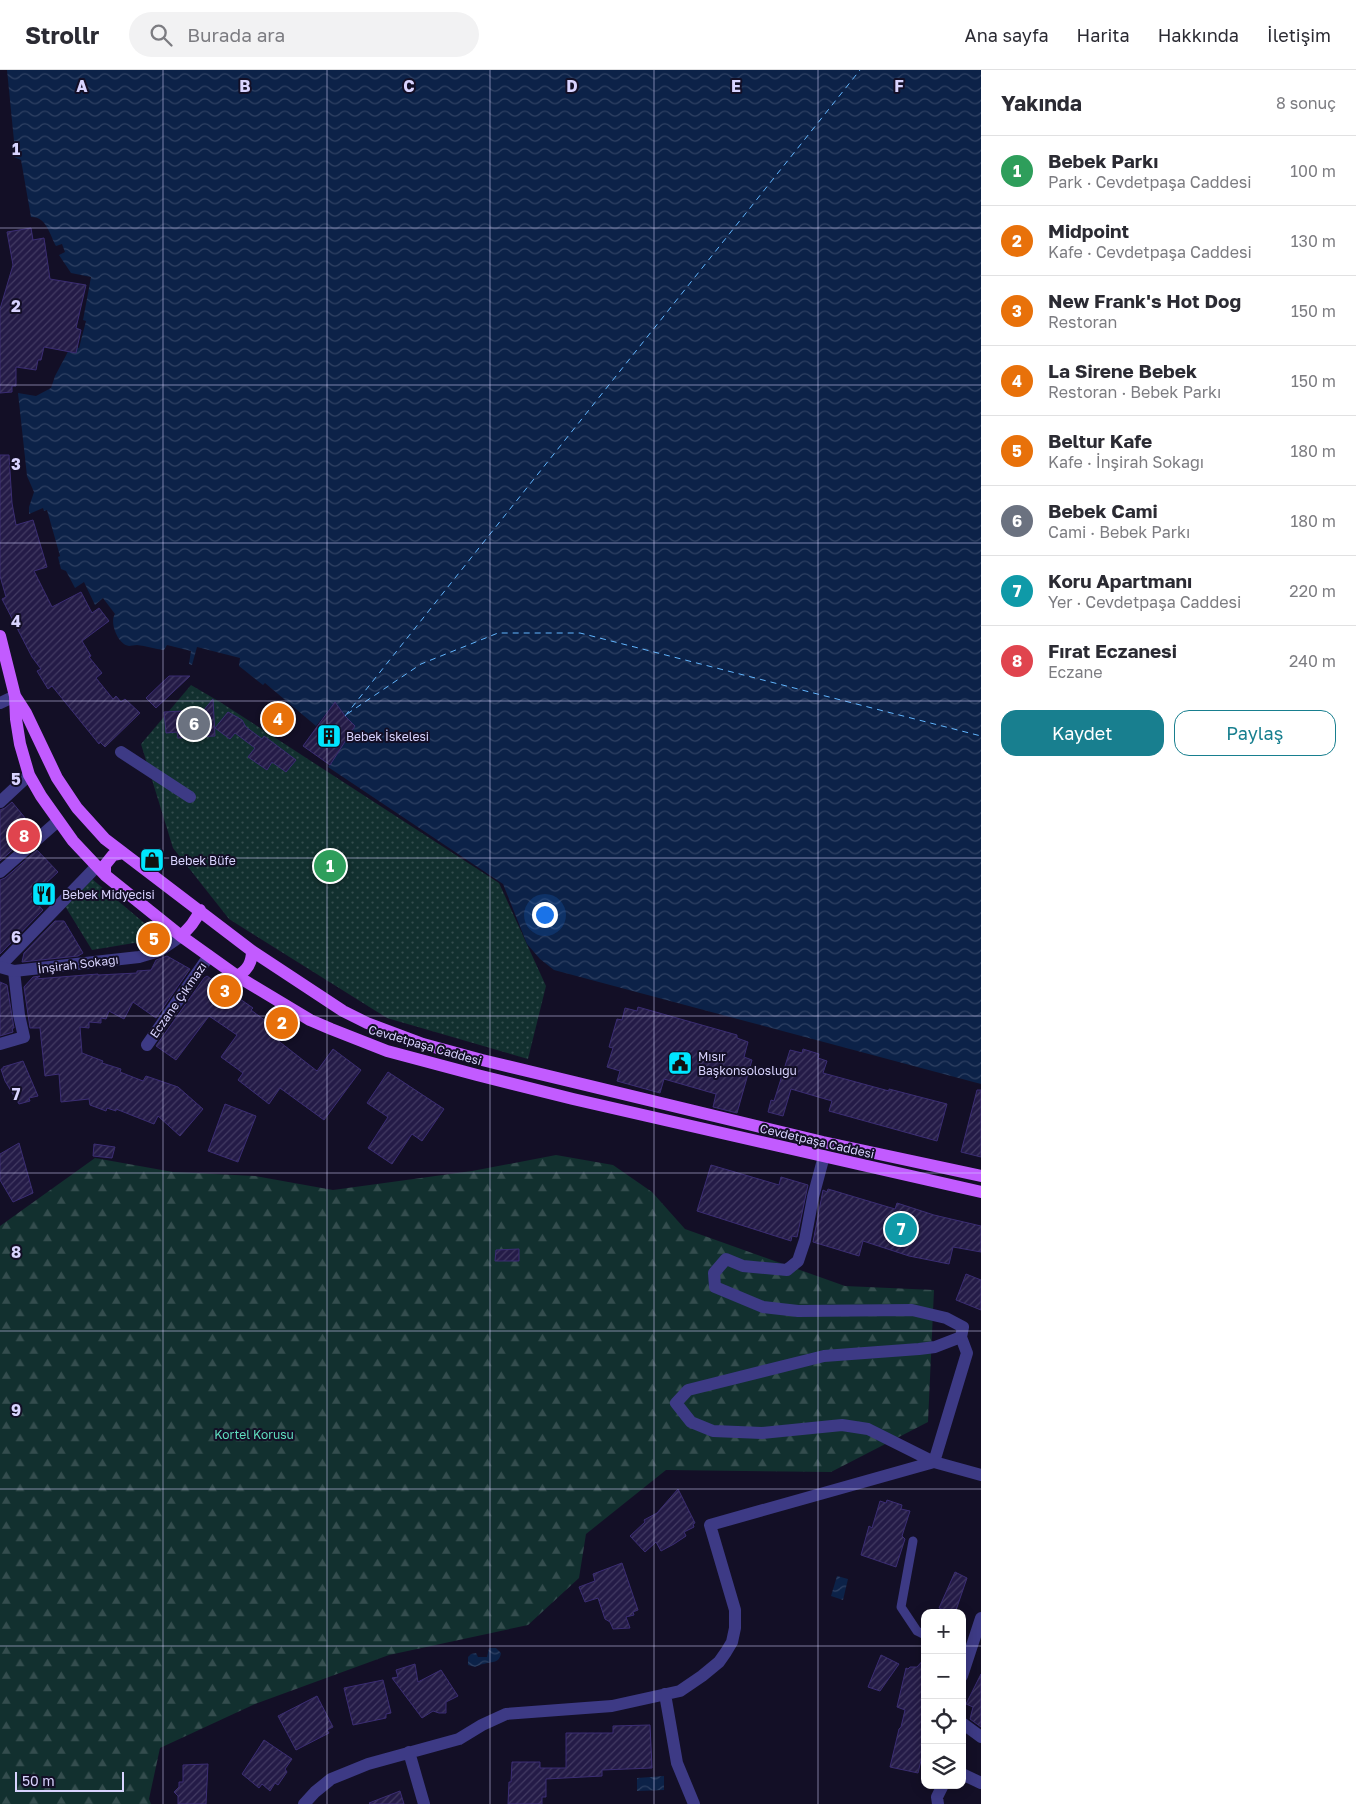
<!DOCTYPE html>
<html lang="tr">
<head>
<meta charset="utf-8">
<style>
  :root { --surface:#fff; --page:#f2f2f3; --text:#2b2b33; --muted:#7c7c81; --line:#e1e1e2; --accent:#187f8f }
  body { margin:0; font-family:"Golos Text",sans-serif; background:var(--page); color:var(--text) }
  .controls { position:absolute; right:15px; bottom:15px; display:grid; overflow:hidden; border-radius:10px; box-shadow:0 2px 12px #0003 }
  .controls button { width:45px; height:45px; display:grid; place-items:center; padding:0; border:0; border-bottom:1px solid var(--line); background:var(--surface); color:var(--text); font:25px sans-serif }
  .scale { position:absolute; left:15px; bottom:12px; width:109px; box-sizing:border-box; padding-left:5px; border:2px solid #d9d4ff; border-top:0; font-size:14px; line-height:18px; white-space:nowrap; color:#d9d4ff; -webkit-text-stroke:4px #130f26; paint-order:stroke }
  .you { position:absolute; left:544px; top:844px; width:18px; height:18px; margin:-12px; border:4px solid #fff; border-radius:50%; background:#1a73e8; box-shadow:0 0 0 8px #1a73e833 }
  .badge { display:grid; place-items:center; width:32px; height:32px; border-radius:50%; background:var(--accent); color:#fff; font-size:16px; font-weight:700 }
  .pin { position:absolute; translate:-50% -50%; border:2px solid #fff; box-shadow:0 1px 5px #0006 }
  .list { margin:0; padding:0; list-style:none }
  h2 { display:flex; justify-content:space-between; align-items:center; height:65px; margin:0; padding:0 20px; font-size:21px }
  h2 small { font-size:16px; font-weight:400; color:var(--muted) }
  .list li { display:grid; grid-template-columns:32px 1fr auto; gap:15px; align-items:center; box-sizing:border-box; height:70px; padding:0 20px; border-top:1px solid var(--line) }
  .list b { display:block; font-size:19px; white-space:nowrap }
  .list p { margin:0; font-size:16px; white-space:nowrap; color:var(--muted) }
  .list em { font-size:16px; font-style:normal; color:var(--muted) }
  .actions { display:flex; gap:10px; padding:15px 20px }
  .actions a { flex:1; padding:11px 0; border:1px solid var(--accent); border-radius:15px; text-align:center; font-size:18px; color:var(--accent) }
  .actions .main { background:var(--accent); color:#fff }
  .icon { flex:none; width:28px; height:28px; fill:none; stroke:currentColor; stroke-width:2; stroke-linecap:round; stroke-linejoin:round }
  .map { position:relative; flex:none; width:981px; height:1734px; overflow:hidden }
  header { display:flex; align-items:center; gap:30px; box-sizing:border-box; height:70px; padding:0 25px; background:var(--surface); border-bottom:1px solid var(--line) }
  header strong { font-size:24px }
  nav { display:flex; gap:28px; margin-inline-start:auto; font-size:18px }
  .search { width:350px; height:45px; background:var(--page); display:flex; align-items:center; gap:12px; box-sizing:border-box; padding:0 18px; border-radius:28px; color:var(--muted); font-size:19px }
  main { display:flex }
  aside { flex:1; background:var(--surface) }
  .map>svg:first-child { display:block }
  .forest { fill:url(#forest-firs) }
  .park { fill:url(#park-dots) }
  .water { fill:url(#water-waves) }
  .lines { fill:none; stroke-linecap:round; stroke-linejoin:round }
  .ferry { stroke:#62b6ff; stroke-width:1; stroke-dasharray:6 5; stroke-linecap:butt }
  .building { fill:url(#building-hatch); stroke:#3b2d73 }
  .service { stroke:#3d3a85; stroke-width:9 }
  .minor { stroke:#3d3a85; stroke-width:12 }
  .tertiary { stroke:#3d3a85; stroke-width:12 }
  .primary { stroke:#c25bff; stroke-width:12 }
  .grid { fill:none; stroke:#d9d4ff; stroke-width:1; stroke-opacity:0.55 }
  .labels { text-anchor:middle; dominant-baseline:central; stroke-width:4; stroke-linejoin:round; paint-order:stroke }
  .poi-label { font-size:12px; fill:#d9d4ff; stroke:#130f26; text-anchor:start }
  .street-label { font-size:12px; fill:#d9d4ff; stroke:#130f26 }
  .park-label { font-size:12px; fill:#5fe0c0; stroke:#130f26 }
  .grid-label { font-size:16px; text-anchor:middle; font-weight:bold; fill:#d9d4ff; stroke:#130f26; stroke-width:4; stroke-linejoin:round; paint-order:stroke }
</style>
</head>
<body>
<header>
<strong>Strollr</strong>
<div class="search"><svg class="icon" aria-label="search" viewBox="0 0 24 24"><circle cx="10" cy="10" r="6"/><path d="M15 15l6 6"/></svg>Burada ara</div>
<nav><a>Ana sayfa</a><a>Harita</a><a>Hakkında</a><a>İletişim</a></nav>
</header>
<main>
<div class="map">
<svg width="981" height="1734" viewBox="0 0 981 1734">
  <defs>
    <pattern id="forest-firs" width="22" height="20" patternUnits="userSpaceOnUse" patternTransform="scale(1.25)"><rect width="22" height="20" fill="#12302f"/><path d="M5 1l3.5 6h-7zM16 11l3.5 6h-7z" fill="#344d4e"/></pattern>
    <pattern id="park-dots" width="8" height="8" patternUnits="userSpaceOnUse" patternTransform="scale(1.25)"><rect width="8" height="8" fill="#12302f"/><path d="M2 2h.1M6 6h.1" fill="none" stroke="#344d4e" stroke-width="1.8" stroke-linecap="round"/></pattern>
    <pattern id="water-waves" width="16" height="10" patternUnits="userSpaceOnUse" patternTransform="scale(1.25)"><rect width="16" height="10" fill="#0c2248"/><path d="M0 5q4-4 8 0t8 0" fill="none" stroke="#2f4163"/></pattern>
    <pattern id="building-hatch" width="6" height="6" patternUnits="userSpaceOnUse" patternTransform="scale(1.25)"><rect width="6" height="6" fill="#241b47"/><path d="M-1 1l2-2M0 6l6-6M5 7l2-2" fill="none" stroke="#433b63"/></pattern>
  </defs>
  <rect width="100%" height="100%" fill="#130f26"/>
  <!-- forest -->
  <path class="forest" d="M556,1085L613,1095L652,1122L685,1159L845,1216L934,1220L928,1352L831,1402L666,1400L586,1464L579,1508L528,1555L389,1585L255,1634L160,1678L149,1729L151,1734H0V1156L95,1088L173,1102L255,1106L333,1120L472,1101Z"/>
  <!-- park -->
  <path class="park" d="M191,615L220,632L499,813L546,916L528,989L387,948L229,849L173,778L141,674Z
    M92,809L155,862L158,869L92,880L65,836Z"/>
  <!-- water -->
  <path class="water" d="M7,0H981V1014L554,900L540,889L527,874L503,814L328,697L355,656L345,646L335,632L316,656L265,613L263,615L239,596L240,588L197,577L192,595L189,594L191,581L167,575L164,580C155,579 146,576 137,575C134,575 131,576 129,576C118,575 109,552 115,544L103,528L95,535L84,512L75,518L66,501L61,499L58,487L60,486L47,440L44,441L43,438L29,444V437L34,422L27,406L18,323L36,326L51,318L55,306L71,276L79,278L86,251L83,250L91,207L71,203L59,185L65,182L62,174L56,176C50,165 46,146 31,147L21,90L14,87L15,81Z
    M837,1506L848,1509L843,1530L831,1526Z
    M489,1578H496L501,1583C499,1594 493,1591 484,1594C481,1594 478,1596 475,1597L468,1595V1587L471,1584L476,1583L478,1587H487Z
    M664,1706V1720L637,1721V1708Z"/>
  <g class="lines">
    <!-- ferry -->
    <path class="ferry" d="M347,644L421,594L498,563H580L981,666
      M345,646L860,0"/>
  </g>
  <!-- building -->
  <path class="building" d="M31,158L33,170L44,168L50,209L86,215L76,258L81,260L76,283L44,277L41,290H38L36,300L16,297V316H12V322L0,323V239L13,195L7,162Z
    M0,385H9L12,433L16,455L33,450L47,497L34,501L52,537L81,522L92,543L99,538L109,551L82,571L91,586L89,587L102,603L96,608L113,629L116,626L121,632L125,629L140,643L105,677L100,672L99,674L52,616L48,619L37,601L41,599L32,587L2,529L6,527L0,506Z
    M169,606H190L156,638L146,628Z
    M213,629L215,666L178,668L177,662L166,663L164,642L203,640V641Z
    M335,632L345,646L355,656L330,695L303,676Z
    M228,642L242,650L246,657L262,669L264,666L296,690L286,702L272,692L267,700L248,687L255,678L235,663L230,669L215,658Z
    M12,732L35,760L0,791V740L5,738Z
    M37,780L58,802L31,827L43,840L0,884V810L5,808Z
    M55,851H64L83,883L78,886L22,892L24,883Z
    M167,886L190,899L156,948L133,932L124,949L109,941L106,949L101,948V953L89,952V958L80,957L82,983L103,991L102,993L121,999L120,1002L143,1011L146,1006L178,1017L203,1039L180,1066L158,1046L154,1054L116,1039V1041L107,1038L106,1041L90,1035L89,1029L61,1032L59,1004L45,1006L40,958H30L24,917L33,907L40,906L35,909L98,904V905L137,903V901L151,900L156,890Z
    M207,906L253,938L251,940L267,952V962L317,1001L333,979L361,1000L324,1050L280,1018L269,1034L238,1010L243,1003L221,987L237,965L209,946L176,990L156,976L204,908Z
    M0,912L7,915L14,958H12L13,962L0,966Z
    M638,937L737,965V968L748,972L744,987L752,990L737,1043L713,1037L716,1024L664,1009L660,1023L617,1011L620,1001L607,997L613,978L609,977L617,949L622,950L625,938L637,941Z
    M803,979L819,984L818,988L827,991L823,1003L889,1021V1019L947,1034L937,1071L829,1041L832,1031L791,1019L783,1046L768,1042L771,1030L774,1031L790,980L802,983Z
    M23,991L38,1026L29,1028L30,1031L19,1034L5,1011L1,999H3V997Z
    M388,1002L444,1039L422,1071L412,1064L392,1094L368,1078L388,1047L367,1033Z
    M977,1020H981V1087L961,1082Z
    M225,1034L256,1046L238,1092L208,1081Z
    M19,1073L33,1123L13,1132L0,1110V1084Z
    M94,1074L115,1077L112,1088L93,1086Z
    M711,1095L779,1115L781,1107L808,1115L797,1167L792,1166L791,1171L697,1141Z
    M828,1119L895,1139L897,1133L934,1145L981,1156V1182L953,1177L949,1194L909,1186L863,1171L859,1186L813,1172L823,1120L827,1122Z
    M519,1179V1191H495L496,1180Z
    M966,1204L981,1210V1240L956,1230Z
    M678,1419L695,1453L693,1454L694,1457L684,1462L686,1466L674,1474L661,1481L656,1472L645,1482L630,1466L645,1452L644,1450L657,1443Z
    M887,1430L902,1435L901,1439L910,1441L902,1466L905,1469L896,1497L861,1485L869,1456L872,1458L880,1431L886,1433Z
    M622,1493L638,1540L633,1542L634,1545L626,1547L630,1558L613,1559L610,1552L605,1549L598,1528L585,1532L579,1517L595,1511L593,1504Z
    M955,1502L967,1508L955,1543H952L939,1538Z
    M881,1585L899,1594L880,1621L868,1617Z
    M925,1588V1674L918,1703L890,1697L899,1659L901,1657L905,1640L897,1637L906,1598L908,1599L910,1597H917Z
    M415,1594L418,1612L441,1600L458,1626L446,1632V1643H439L433,1641L422,1648L392,1608L398,1607L396,1600Z
    M981,1604V1657L970,1649L973,1637L966,1634Z
    M383,1610L391,1643L386,1644V1648L353,1655L344,1618Z
    M317,1626L333,1657L327,1660L329,1663L296,1680L278,1646Z
    M650,1655L652,1698L602,1700V1706L546,1709V1727H542V1734H508L509,1712H511L512,1692H540V1698H566V1663H613V1656Z
    M264,1670L292,1689L285,1699L287,1702L278,1715L275,1713L270,1721L262,1714L259,1718L242,1704Z
    M208,1694L206,1734H178V1726L174,1722L179,1717V1712H183V1695Z
    M400,1721L404,1734H370L369,1733Z"/>
  <g class="lines">
    <!-- service -->
    <path class="service" d="M913,1471L901,1537L917,1561L925,1565"/>
    <!-- minor -->
    <path class="minor" d="M0,633L15,626
      M121,682L190,727
      M0,732L29,705
      M0,802L58,751
      M0,896L96,797
      M0,974L24,967L19,945L14,901
      M147,975L209,886
      M824,1086L813,1127L805,1170L798,1191L787,1200L743,1196L726,1189L714,1203L715,1217L763,1237L798,1241L912,1240L946,1248L963,1257L961,1267L935,1277L919,1279L824,1286L688,1320L676,1333L691,1352L713,1361L762,1363L842,1355L868,1359L934,1392L981,1405
      M934,1392L967,1283L961,1267
      M962,1606L981,1548
      M665,1624L677,1693L694,1734
      M962,1653L981,1667
      M409,1682L424,1734
      M304,1734L315,1722L331,1709L368,1694L459,1669L482,1655L506,1644L612,1636L680,1621L702,1606L719,1592L726,1582L732,1572L735,1558V1540L710,1455L934,1392"/>
    <!-- tertiary -->
    <path class="tertiary" d="M0,897L14,901L139,887L159,881L181,866
      M962,1704L981,1713
      M938,1734L937,1727L943,1715"/>
    <!-- primary -->
    <path class="primary" d="M0,566L15,626L16,649L20,674L29,705L41,726L73,771L105,805L181,866L237,906L310,950L331,959L387,981L477,1005L573,1029L981,1122
      M15,626L26,643L57,708L77,738L105,769L252,881L343,941L367,953L423,974L482,990L823,1072L981,1106
      M105,805V795L113,785L123,783
      M181,866C189,858 196,851 200,840
      M237,906C248,900 252,892 252,881"/>
  </g>
  <!-- grid -->
  <path class="grid" d="M163,0V1734M327,0V1734M490,0V1734M654,0V1734M818,0V1734M0,158H981M0,315H981M0,473H981M0,631H981M0,788H981M0,946H981M0,1103H981M0,1261H981M0,1419H981M0,1576H925M962,1576H981"/>
  <!-- icons -->
  <defs>
    <symbol id="building-square" viewBox="-11 -11 22 22"><rect x="-9" y="-9" width="18" height="18" rx="4" fill="#00e5ff" stroke="#130f26"/><path d="M-4-6H4V6H1V3H-1V6H-4ZM-2.5-4.3h1.7v1.8h-1.7ZM.8-4.3h1.7v1.8H.8ZM-2.5-1h1.7V.8h-1.7ZM.8-1h1.7V.8H.8Z" fill="#111"/></symbol>
    <symbol id="shop-square" viewBox="-11 -11 22 22"><rect x="-9" y="-9" width="18" height="18" rx="4" fill="#00e5ff" stroke="#130f26"/><path d="M-5-2.5h2.3a2.7 3.5 0 0 1 5.4 0H5L5.5 6h-11ZM-1.5-2.5h3a1.5 2.3 0 0 0-3 0Z" fill="#111"/></symbol>
    <symbol id="restaurant-square" viewBox="-11 -11 22 22"><rect x="-9" y="-9" width="18" height="18" rx="4" fill="#00e5ff" stroke="#130f26"/><path d="M-5-6h1v4h1v-4h1v4h1v-4h1v5L-1.5 .5V6h-2V.5L-5-1ZM5-6V6H3V1.5H1.5Q1.5-4 5-6Z" fill="#111"/></symbol>
    <symbol id="civic-square" viewBox="-11 -11 22 22"><rect x="-9" y="-9" width="18" height="18" rx="4" fill="#00e5ff" stroke="#130f26"/><path d="M-.6-6.5H3V-4.5H.6V-3L4-1V1h2V6H-6V1h2V-1L-.6-3ZM-1.2 2.5V6h2.4V2.5Z" fill="#111"/></symbol>
  </defs>
  <g fill-rule="evenodd">
    <use href="#building-square" x="315" y="652" width="28" height="28"/>
    <use href="#shop-square" x="138" y="776" width="28" height="28"/>
    <use href="#restaurant-square" x="30" y="810" width="28" height="28"/>
    <use href="#civic-square" x="666" y="979" width="28" height="28"/>
  </g>
  <g class="labels">
    <!-- poi labels -->
    <g class="poi-label">
      <text x="346" y="666">Bebek İskelesi</text>
      <text x="170" y="790">Bebek Büfe</text>
      <text x="62" y="824">Bebek Midyecisi</text>
      <text x="698" y="986">Mısır<tspan x="698" dy="14">Başkonsolosluğu</tspan></text>
    </g>
    <!-- street labels -->
    <g class="street-label">
      <text transform="translate(78 894) rotate(-7)">İnşirah Sokağı</text>
      <text transform="translate(178 930) rotate(-55)">Eczane Çıkmazı</text>
      <text transform="translate(425 975) rotate(16)">Cevdetpaşa Caddesi</text>
      <text transform="translate(817 1071) rotate(13)">Cevdetpaşa Caddesi</text>
    </g>
    <!-- park labels -->
    <g class="park-label">
      <text x="254" y="1364">Kortel Korusu</text>
    </g>
  </g>
  <g class="grid-label">
    <text x="82" y="22">A</text>
    <text x="245" y="22">B</text>
    <text x="409" y="22">C</text>
    <text x="572" y="22">D</text>
    <text x="736" y="22">E</text>
    <text x="899" y="22">F</text>
    <text x="16" y="85">1</text>
    <text x="16" y="242">2</text>
    <text x="16" y="400">3</text>
    <text x="16" y="557">4</text>
    <text x="16" y="715">5</text>
    <text x="16" y="873">6</text>
    <text x="16" y="1030">7</text>
    <text x="16" y="1188">8</text>
    <text x="16" y="1346">9</text>
  </g>
</svg>
<div class="controls">
<button>+</button>
<button>−</button>
<button><svg class="icon" aria-label="locate" viewBox="0 0 24 24"><circle cx="12" cy="12" r="6"/><path d="M12 2v4M12 18v4M2 12h4M18 12h4"/></svg></button>
<button><svg class="icon" aria-label="layers" viewBox="0 0 24 24"><path d="M12 4l9 5-9 5-9-5zM3 14l9 5 9-5"/></svg></button>
</div>
<div class="scale">50 m</div>
<div class="you"></div>
<div class="pin badge" style="left:330px;top:796px;background:#2e9e5b">1</div>
<div class="pin badge" style="left:282px;top:953px;background:#e8710a">2</div>
<div class="pin badge" style="left:225px;top:921px;background:#e8710a">3</div>
<div class="pin badge" style="left:278px;top:649px;background:#e8710a">4</div>
<div class="pin badge" style="left:154px;top:869px;background:#e8710a">5</div>
<div class="pin badge" style="left:194px;top:654px;background:#6b7280">6</div>
<div class="pin badge" style="left:901px;top:1159px;background:#0f9aa8">7</div>
<div class="pin badge" style="left:24px;top:766px;background:#e0444e">8</div>
</div>
<aside>
<h2>Yakında<small>8 sonuç</small></h2>
<ul class="list">
<li><span class="badge" style="background:#2e9e5b">1</span><div><b>Bebek Parkı</b><p>Park · Cevdetpaşa Caddesi</p></div><em>100 m</em></li>
<li><span class="badge" style="background:#e8710a">2</span><div><b>Midpoint</b><p>Kafe · Cevdetpaşa Caddesi</p></div><em>130 m</em></li>
<li><span class="badge" style="background:#e8710a">3</span><div><b>New Frank's Hot Dog</b><p>Restoran</p></div><em>150 m</em></li>
<li><span class="badge" style="background:#e8710a">4</span><div><b>La Sirene Bebek</b><p>Restoran · Bebek Parkı</p></div><em>150 m</em></li>
<li><span class="badge" style="background:#e8710a">5</span><div><b>Beltur Kafe</b><p>Kafe · İnşirah Sokağı</p></div><em>180 m</em></li>
<li><span class="badge" style="background:#6b7280">6</span><div><b>Bebek Cami</b><p>Cami · Bebek Parkı</p></div><em>180 m</em></li>
<li><span class="badge" style="background:#0f9aa8">7</span><div><b>Koru Apartmanı</b><p>Yer · Cevdetpaşa Caddesi</p></div><em>220 m</em></li>
<li><span class="badge" style="background:#e0444e">8</span><div><b>Fırat Eczanesi</b><p>Eczane</p></div><em>240 m</em></li>
</ul>
<div class="actions"><a class="main">Kaydet</a><a>Paylaş</a></div>
</aside>
</main>
</body>
</html>
